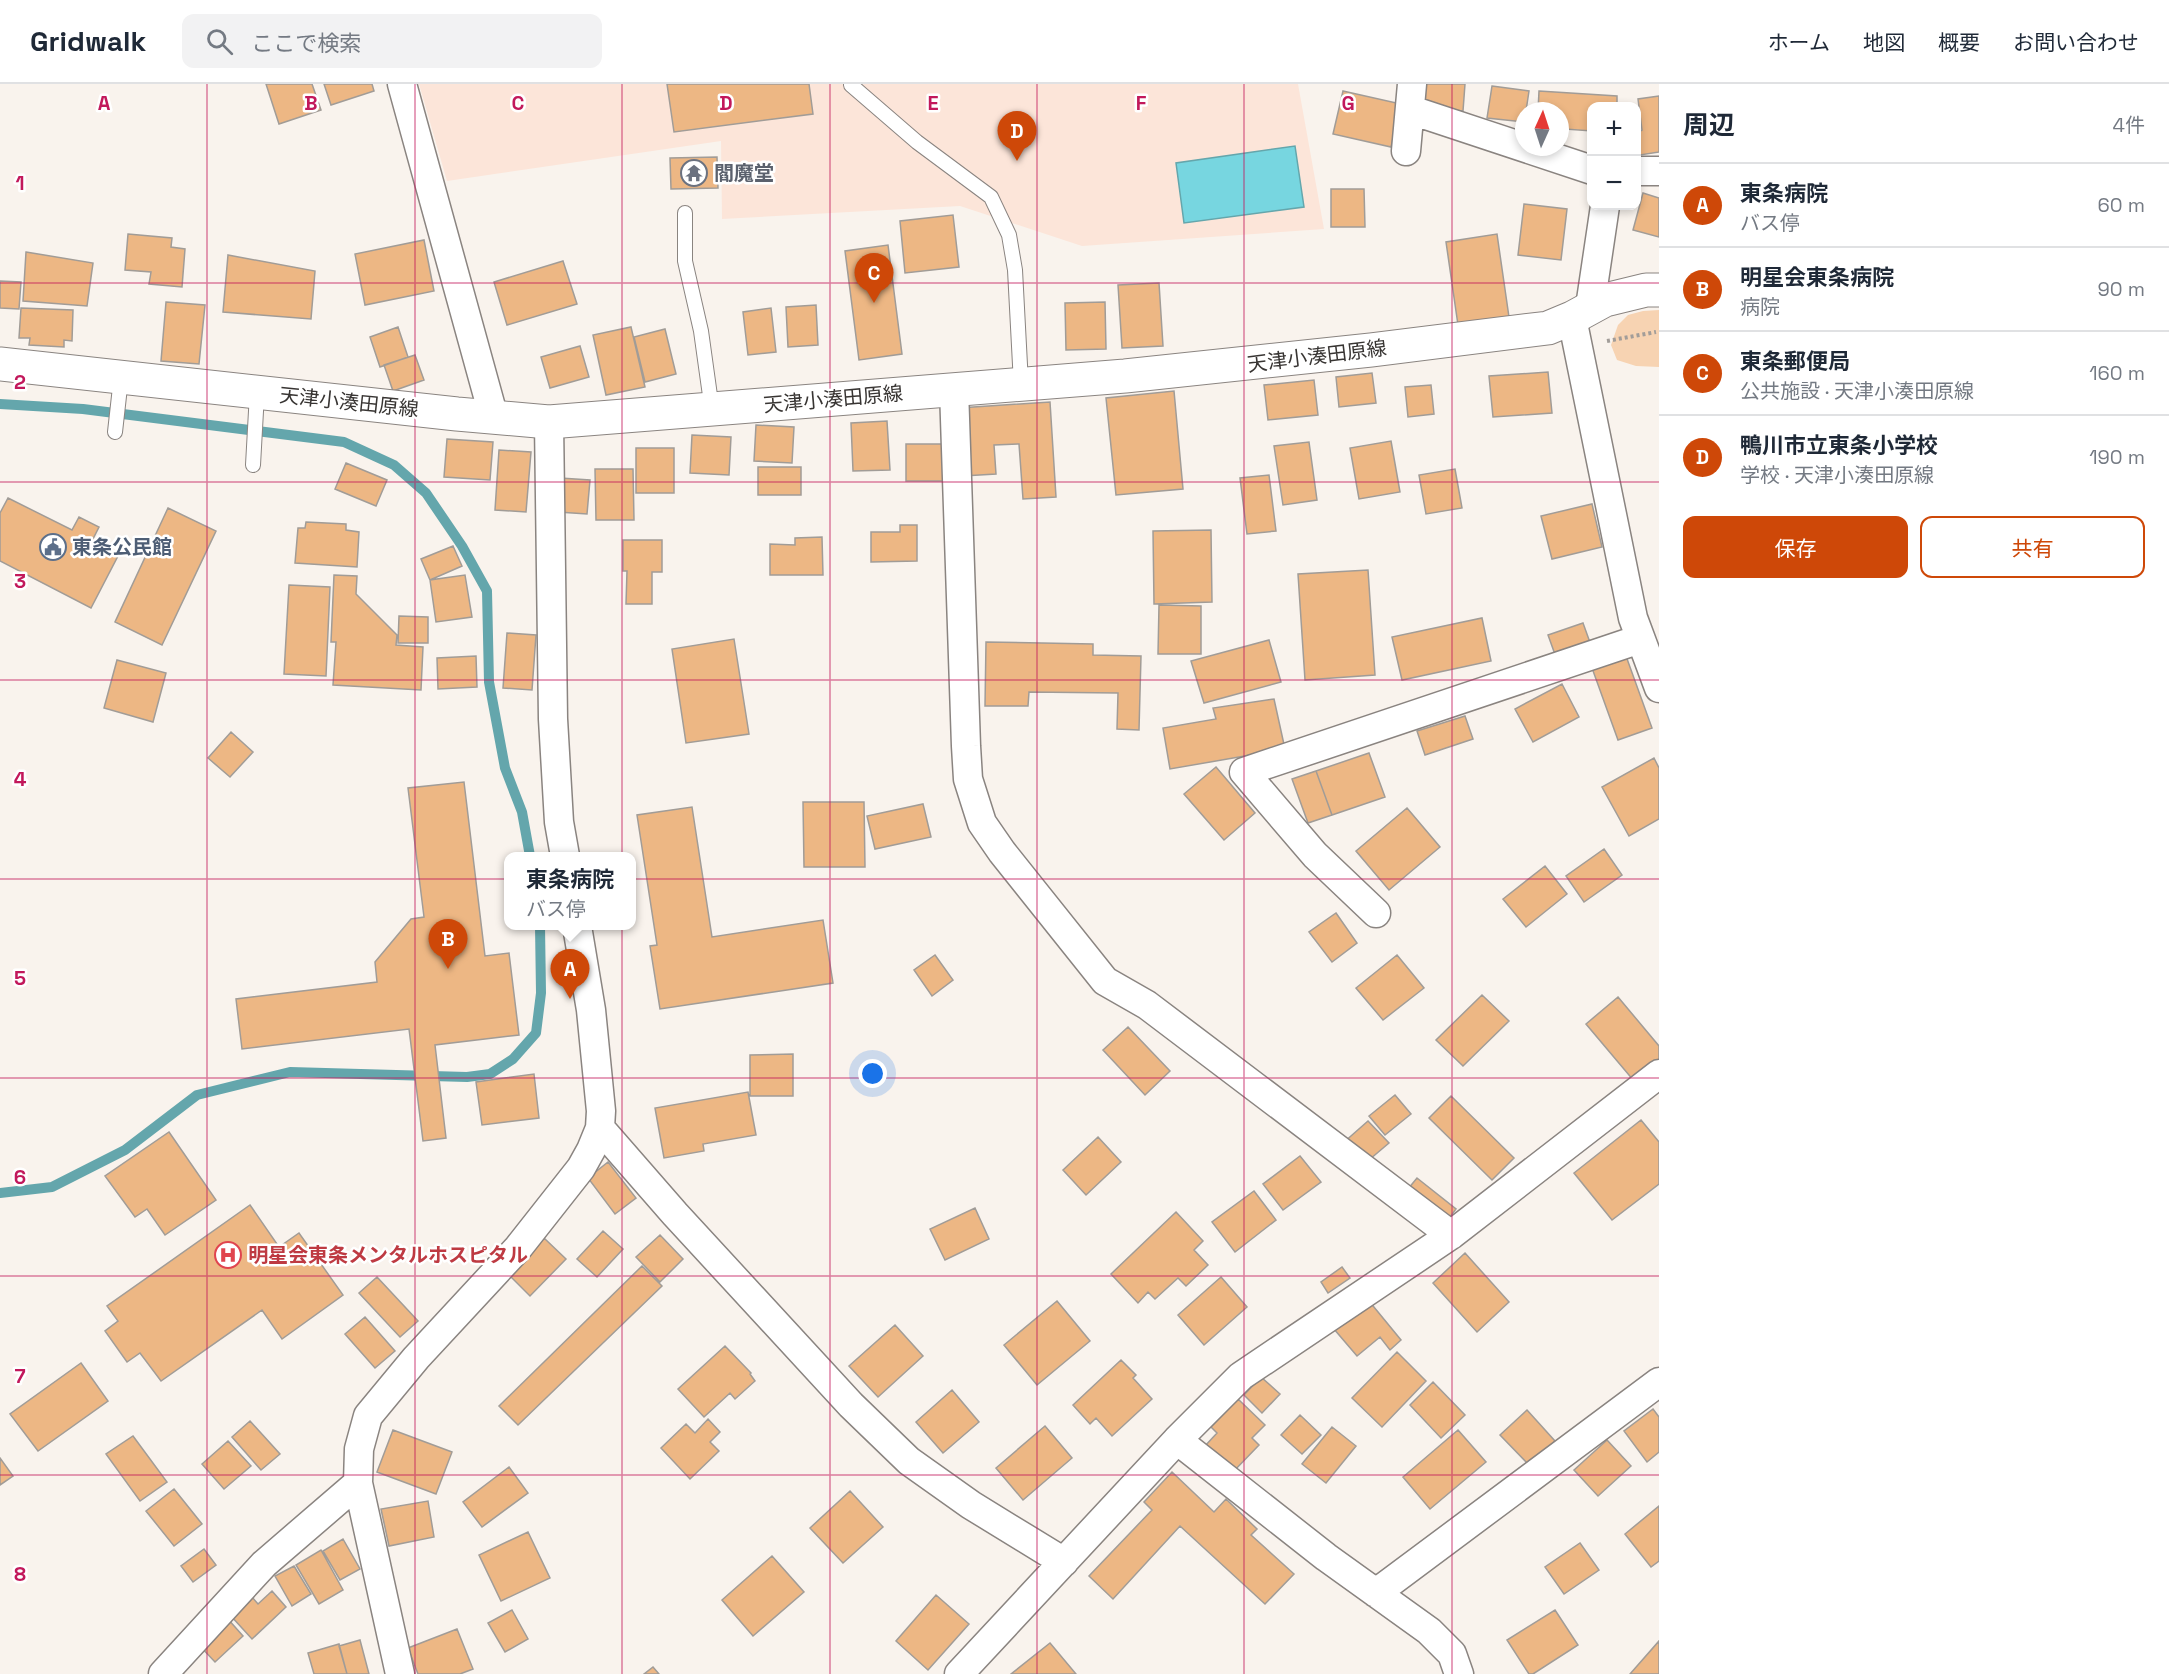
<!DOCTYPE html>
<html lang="ja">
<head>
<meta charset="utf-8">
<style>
  :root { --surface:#fff; --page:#f2f2f3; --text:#1f2937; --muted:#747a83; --line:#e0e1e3; --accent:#ce4808 }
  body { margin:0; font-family:"Space Grotesk","Noto Sans JP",sans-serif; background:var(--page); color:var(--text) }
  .controls { position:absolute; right:18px; top:18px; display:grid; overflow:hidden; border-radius:12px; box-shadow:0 3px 9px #0003 }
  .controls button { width:54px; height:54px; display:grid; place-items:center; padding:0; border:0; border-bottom:2px solid var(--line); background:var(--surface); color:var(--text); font:30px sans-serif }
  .compass { position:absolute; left:1515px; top:18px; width:54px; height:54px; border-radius:50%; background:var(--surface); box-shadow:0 3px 9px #0003; rotate:3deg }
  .you { position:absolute; left:873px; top:990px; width:21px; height:21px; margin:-15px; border:4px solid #fff; border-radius:50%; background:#1a73e8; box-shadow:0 0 0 9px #1a73e833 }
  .badge { display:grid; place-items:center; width:39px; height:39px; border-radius:50%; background:var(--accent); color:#fff; font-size:20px; font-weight:700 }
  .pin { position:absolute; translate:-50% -50px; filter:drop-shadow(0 2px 3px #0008) }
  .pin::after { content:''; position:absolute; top:32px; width:21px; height:18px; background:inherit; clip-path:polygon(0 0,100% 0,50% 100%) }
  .popup { position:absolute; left:504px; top:768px; width:132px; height:78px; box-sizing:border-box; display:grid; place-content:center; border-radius:12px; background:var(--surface); filter:drop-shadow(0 2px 4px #0005); font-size:20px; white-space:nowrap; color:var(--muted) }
  .popup b { font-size:22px; color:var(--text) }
  .popup::after { content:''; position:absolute; left:50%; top:100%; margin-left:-12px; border:12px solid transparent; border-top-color:var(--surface) }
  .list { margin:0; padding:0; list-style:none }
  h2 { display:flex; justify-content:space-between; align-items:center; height:78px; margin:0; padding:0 24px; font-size:26px }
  h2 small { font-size:20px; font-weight:400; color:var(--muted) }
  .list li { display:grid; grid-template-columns:39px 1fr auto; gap:18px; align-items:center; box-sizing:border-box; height:84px; padding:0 24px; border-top:2px solid var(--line) }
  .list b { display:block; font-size:22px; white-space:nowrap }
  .list p { margin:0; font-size:20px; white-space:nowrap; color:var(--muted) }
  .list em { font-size:20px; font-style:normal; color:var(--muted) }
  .actions { display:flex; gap:12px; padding:18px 24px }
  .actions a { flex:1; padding:14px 0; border:2px solid var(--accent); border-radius:12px; text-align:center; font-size:21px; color:var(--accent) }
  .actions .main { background:var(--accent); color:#fff }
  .icon { flex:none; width:33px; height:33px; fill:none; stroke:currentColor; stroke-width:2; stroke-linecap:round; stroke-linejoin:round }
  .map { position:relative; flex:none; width:1659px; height:1590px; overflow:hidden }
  header { display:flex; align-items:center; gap:36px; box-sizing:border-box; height:84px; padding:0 30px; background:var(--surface); border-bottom:2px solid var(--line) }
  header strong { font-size:28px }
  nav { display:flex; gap:33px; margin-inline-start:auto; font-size:21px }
  .search { width:420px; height:54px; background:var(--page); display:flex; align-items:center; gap:15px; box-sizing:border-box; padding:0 21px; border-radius:12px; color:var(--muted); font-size:22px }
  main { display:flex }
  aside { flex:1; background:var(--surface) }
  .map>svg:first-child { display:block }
  .education { fill:#fce5d9 }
  .green { fill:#f7d3b2 }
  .water { fill:#77d6e0; stroke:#64a6ac; stroke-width:1.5 }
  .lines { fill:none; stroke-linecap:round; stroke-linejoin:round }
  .stream { stroke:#64a6ac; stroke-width:10 }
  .building { fill:#edb784; stroke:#a19c97; stroke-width:1.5 }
  .lane-casing { stroke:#8a8480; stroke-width:16 }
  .street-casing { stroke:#8a8480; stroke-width:31 }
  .secondary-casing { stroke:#8a8480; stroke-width:35 }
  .path { stroke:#a29d99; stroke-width:4; stroke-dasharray:3 3; stroke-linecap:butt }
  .lane { stroke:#fff; stroke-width:14 }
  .street { stroke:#fff; stroke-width:28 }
  .secondary { stroke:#fff; stroke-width:33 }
  .grid { fill:none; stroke:#c2185b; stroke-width:1.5; stroke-opacity:0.55 }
  .labels { text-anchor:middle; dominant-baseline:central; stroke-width:5; stroke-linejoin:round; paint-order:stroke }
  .worship-label { font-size:20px; font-weight:bold; fill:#5b616d; stroke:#fff; text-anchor:start }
  .street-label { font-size:20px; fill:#383533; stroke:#fff }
  .service-label { font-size:20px; font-weight:bold; fill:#4e5e75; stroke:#fff; text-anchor:start }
  .health-label { font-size:20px; font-weight:bold; fill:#be3a42; stroke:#fff; text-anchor:start }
  .grid-label { font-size:20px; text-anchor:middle; font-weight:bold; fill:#c2185b; stroke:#fff; stroke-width:5; stroke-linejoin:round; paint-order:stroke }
</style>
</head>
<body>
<header>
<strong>Gridwalk</strong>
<div class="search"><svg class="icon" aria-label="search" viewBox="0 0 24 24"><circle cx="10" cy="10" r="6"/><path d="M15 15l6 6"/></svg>ここで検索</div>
<nav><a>ホーム</a><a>地図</a><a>概要</a><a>お問い合わせ</a></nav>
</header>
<main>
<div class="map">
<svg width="1659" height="1590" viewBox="0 0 1659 1590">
  <rect width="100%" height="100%" fill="#f9f3ed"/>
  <!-- education -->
  <path class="education" d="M419,0H1298L1324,145L1082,162L960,122L722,135L721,57L447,97Z"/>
  <!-- green -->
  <path class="green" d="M1659,226V283L1636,282L1617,276L1611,261L1618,241L1628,231L1643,227Z"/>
  <!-- water -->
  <path class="water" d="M1295,62L1304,123L1184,139L1176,79Z"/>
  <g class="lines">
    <!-- stream -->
    <path class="stream" d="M0,320L83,325L344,358L394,381L426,409L462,462L487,507L489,598L505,684L522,728L530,772
      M0,1109L52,1103L125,1066L197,1011L290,988L467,993L490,990L513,975L536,949L541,909L540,842"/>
  </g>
  <!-- building -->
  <path class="building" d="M266,0H312L321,26L279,40Z
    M324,0H372L374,7L331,21Z
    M667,0H809L813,30L674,48Z
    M1421,0H1465L1463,27L1419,23Z
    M1492,2L1529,7L1526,27H1524V38L1487,34Z
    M1343,7L1401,20L1391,63L1333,50Z
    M1539,7L1617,12V22H1592V47L1565,45L1564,59H1560V27H1538Z
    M1659,12V68L1640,71L1637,49L1642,46L1638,15Z
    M717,73L718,104L671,105L670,74Z
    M1331,105H1364L1365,143H1331Z
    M1643,109L1659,114V153L1633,146Z
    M1524,120L1567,125L1561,176L1518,171Z
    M953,131L959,183L905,189L900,137Z
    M128,150L172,154L171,163L185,165L182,203L149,200L151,188L125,186Z
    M1497,150L1509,233L1458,241L1446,158Z
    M424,156L434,207L365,221L355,170Z
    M888,161L902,270L859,276L845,167Z
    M26,168L93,179L87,222L23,217Z
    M228,171L315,187L311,235L223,228Z
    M563,177L577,220L507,241L494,198Z
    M0,197L21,198L19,225L0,224Z
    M1159,199L1163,262L1122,264L1118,201Z
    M166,218L205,221L199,280L161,277Z
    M1105,218L1106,265L1066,266L1065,219Z
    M816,221L818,261L788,263L786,223Z
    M21,224L73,226L72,257L64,256V263L29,261L30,254H19Z
    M771,224L776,268L748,271L743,228Z
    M398,243L408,273L380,283L370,253Z
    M631,243L645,303L606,311L593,251Z
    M665,245L676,290L645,298L634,253Z
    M580,262L589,293L550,304L541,273Z
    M415,271L424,296L393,307L384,281Z
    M1548,288L1552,329L1493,333L1489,292Z
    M1372,289L1376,319L1339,323L1336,293Z
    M1314,296L1318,331L1268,336L1264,301Z
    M1431,301L1434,330L1408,333L1405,303Z
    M1174,307L1183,405L1116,411L1106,314Z
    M1050,318L1056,413L1023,415L1019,360L994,361L996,390L963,392L959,324Z
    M887,337L890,386L853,387L851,339Z
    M756,341L794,343L792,379L754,377Z
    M692,351L731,353L729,391L690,389Z
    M447,355L493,358L490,396L444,393Z
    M1391,357L1400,408L1359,415L1350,364Z
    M1309,358L1317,416L1283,421L1274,362Z
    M906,360H946V397H906Z
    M636,364H674V409H636Z
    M499,366L531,368L526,428L495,426Z
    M346,379L387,396L376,422L335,405Z
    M758,383H801V411H758Z
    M595,385H633L634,436H596Z
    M1455,385L1462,424L1426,430L1419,391Z
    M1269,391L1276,447L1247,450L1240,394Z
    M560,394L590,396L587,430L558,428Z
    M8,414L72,446L79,433L99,443L92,457L119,470L91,524L0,477V429Z
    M1592,420L1602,463L1552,475L1541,432Z
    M168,424L216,447L162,561L115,538Z
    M306,438L346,440V446L359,448L357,483L295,479L298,444H305Z
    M900,441H917V477L871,478V448H900Z
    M1211,446L1212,518L1154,520L1153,447Z
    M822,453L823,491H770V460L795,461V454Z
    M623,456H662V488H652V520H626L627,487H623Z
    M453,462L462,482L430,496L421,475Z
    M1368,486L1375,591L1305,596L1298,490Z
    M334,491L357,492L356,510L397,551L396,561L423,563L421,606L333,601L336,558H331Z
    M465,491L472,533L436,538L430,496Z
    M289,501L330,503L326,592L284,590Z
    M1159,521L1201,522V570H1158Z
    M399,532L428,533V559H398Z
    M1482,534L1491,577L1402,596L1392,553Z
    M1583,539L1592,564L1557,576L1548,551Z
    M507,549L536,551L532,606L503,604Z
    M734,555L749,650L686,659L672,565Z
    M1269,556L1281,598L1204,619L1191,577Z
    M986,558L1093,560V571L1141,572L1139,646L1117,645L1118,609L1029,608L1028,622H985Z
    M476,572L477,603L438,605L437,574Z
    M1626,572L1652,644L1618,656L1592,584Z
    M117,576L166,589L153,638L104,624Z
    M1562,600L1579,633L1533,658L1515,625Z
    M1274,615L1285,665L1170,685L1163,644L1216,635L1213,624Z
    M1465,632L1473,655L1425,671L1417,647Z
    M231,648L253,668L230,693L208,674Z
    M1369,669L1385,713L1332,731L1316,687Z
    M1654,674L1659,684V735L1629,752L1602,703Z
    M1216,683L1255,729L1224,756L1184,710Z
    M1316,687L1332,731L1308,739L1292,695Z
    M464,698L485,872L509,869L519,951L435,961L446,1054L423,1057L409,945L242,965L236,915L377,898L375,878L411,835L424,833L408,704Z
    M803,718H864L865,783H804Z
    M923,720L931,753L875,765L867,732Z
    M692,723L712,853L823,836L833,899L660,925L650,862L657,861L637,731Z
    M1407,724L1440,763L1389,806L1356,767Z
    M1604,765L1622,791L1584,818L1566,792Z
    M1545,782L1567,810L1526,843L1503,815Z
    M1336,829L1357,859L1332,878L1309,848Z
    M935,871L953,896L932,912L914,886Z
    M1397,871L1424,904L1383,936L1356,904Z
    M1482,911L1509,937L1463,982L1436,956Z
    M1618,913L1659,962V977L1634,997L1586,940Z
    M1128,943L1170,987L1145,1011L1103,966Z
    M793,970V1012H750V971Z
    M534,990L539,1034L482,1041L476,998Z
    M748,1008L756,1051L703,1060L704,1067L664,1074L655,1024Z
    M1395,1011L1411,1030L1385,1051L1369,1032Z
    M1451,1012L1514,1074L1492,1096L1429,1034Z
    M1641,1036L1659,1058V1100L1612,1136L1574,1089Z
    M1368,1037L1389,1059L1363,1081L1343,1059Z
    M169,1048L216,1116L165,1151L147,1125L135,1133L105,1092Z
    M1098,1053L1121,1078L1086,1111L1063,1086Z
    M1300,1072L1321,1098L1283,1126L1263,1100Z
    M608,1078L636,1114L615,1130L588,1094Z
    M1417,1094L1456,1125L1447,1137L1408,1105Z
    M1254,1107L1276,1136L1235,1168L1212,1138Z
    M250,1121L279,1163L299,1149L343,1211L282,1255L262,1226L161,1297L140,1269L127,1278L105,1247L118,1237L107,1222Z
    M975,1124L989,1155L945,1176L930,1145Z
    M1176,1128L1203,1157L1194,1166L1208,1181L1186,1202L1178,1194L1155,1215L1148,1208L1138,1219L1111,1190Z
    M603,1147L623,1165L597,1193L577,1175Z
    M660,1151L683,1175L660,1198L636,1173Z
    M544,1154L566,1175L530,1212L509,1191Z
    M1465,1169L1509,1218L1477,1248L1433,1199Z
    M642,1182L662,1202L518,1341L499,1322Z
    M1342,1183L1350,1194L1328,1209L1321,1198Z
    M377,1193L418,1237L400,1253L359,1209Z
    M1221,1193L1247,1223L1204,1261L1178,1231Z
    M1057,1217L1090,1257L1037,1301L1004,1261Z
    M1369,1217L1401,1256L1390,1266L1380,1253L1357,1272L1334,1245Z
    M365,1233L395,1267L375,1284L345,1250Z
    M895,1241L923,1272L878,1313L849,1282Z
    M725,1262L751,1289L750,1290L755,1297L735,1315L730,1309L704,1333L678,1305Z
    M1397,1268L1426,1297L1382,1343L1352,1314Z
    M1121,1276L1136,1291L1133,1294L1152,1315L1112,1352L1096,1334L1090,1340L1073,1321Z
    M81,1279L108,1317L38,1367L10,1330Z
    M1261,1293L1280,1310L1262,1329L1244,1311Z
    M1433,1298L1465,1331L1441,1354L1410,1321Z
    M952,1306L979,1338L943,1369L916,1338Z
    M1238,1315L1265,1341L1252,1354L1259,1361L1233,1388L1205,1362L1217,1349L1211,1343Z
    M1653,1325L1659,1333V1368L1647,1378L1624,1347Z
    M1527,1326L1555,1357L1529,1381L1500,1351Z
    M1300,1331L1321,1351L1302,1370L1281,1351Z
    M708,1335L720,1348L710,1358L719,1367L690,1395L661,1364L686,1340L695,1349Z
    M250,1337L280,1370L261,1386L232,1353Z
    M1045,1342L1072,1374L1023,1416L996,1384Z
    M1332,1343L1356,1362L1326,1399L1302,1380Z
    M393,1346L452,1368L436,1410L377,1388Z
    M1458,1346L1486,1378L1430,1425L1403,1393Z
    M133,1352L167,1398L140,1417L106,1370Z
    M1607,1356L1631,1382L1598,1412L1574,1386Z
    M228,1357L251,1382L224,1405L202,1380Z
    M0,1374L13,1392L0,1401Z
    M509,1383L528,1409L482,1443L463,1418Z
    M1172,1388L1214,1428L1226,1415L1257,1445L1251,1451L1294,1490L1265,1520L1180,1442L1113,1515L1089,1492L1152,1426L1144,1418Z
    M174,1405L202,1440L174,1462L146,1427Z
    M850,1407L883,1443L843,1479L810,1444Z
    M428,1417L434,1453L389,1462L381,1425Z
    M1659,1422V1477L1651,1483L1625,1450Z
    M528,1448L550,1494L501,1517L479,1471Z
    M343,1455L360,1485L340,1496L323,1467Z
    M1580,1459L1599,1486L1564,1510L1545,1483Z
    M204,1465L216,1481L193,1498L181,1482Z
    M321,1466L343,1506L319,1520L296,1481Z
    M772,1472L804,1508L753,1552L722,1516Z
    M294,1482L311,1510L292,1522L275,1492Z
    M272,1507L286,1523L252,1555L231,1532L252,1513L258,1520Z
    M936,1511L969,1540L928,1586L896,1557Z
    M512,1526L528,1555L505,1568L488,1539Z
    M1555,1526L1578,1561L1533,1590H1529L1507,1556Z
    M227,1534L243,1552L215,1578L199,1561Z
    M457,1545L473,1585L460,1590H418L408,1564Z
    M360,1556L369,1590H347L339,1562Z
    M1659,1557V1590H1630Z
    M1050,1559L1076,1590H1011Z
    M339,1560L347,1590H314L308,1569Z
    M653,1583L659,1590H644Z"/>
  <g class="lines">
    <defs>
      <path id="lane" d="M851,1L917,58L991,113L1009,151L1015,186L1021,300
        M685,129V177L701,247L712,326
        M115,348L121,294
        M253,381L257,309"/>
      <path id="street" d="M402,0L494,334
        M1411,26L1592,86
        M1406,67L1412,0
        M1636,87H1659
        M1590,223L1605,122
        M1572,234L1633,534L1659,604
        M954,305L966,662L968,695L982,739L1002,768L1105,897L1147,921L1451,1151
        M549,338L553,635L559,738L565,772
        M1376,829L1315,771L1244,688L1640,555
        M600,1044L675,1130L851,1321L909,1377L971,1421L1064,1478
        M1177,1356L1326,1473L1429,1547L1452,1570L1459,1590
        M1376,1509L1659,1298
        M163,1590L264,1480L358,1399
        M400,1590L358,1399L359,1365L368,1332L416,1274L518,1164L581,1084L591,1066L600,1044L601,1027L591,926L577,842
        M959,1590L1177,1356L1241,1292L1451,1151L1659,990"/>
      <path id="secondary" d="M0,280L457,330L549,338L1125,292L1371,266L1548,244L1572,234L1605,216L1646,206H1659"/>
    </defs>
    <!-- lane casing -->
    <use href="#lane" class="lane-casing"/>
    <!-- street casing -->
    <use href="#street" class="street-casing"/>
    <!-- secondary casing -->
    <use href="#secondary" class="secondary-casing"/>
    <!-- path -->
    <path class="path" d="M1607,257L1656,248"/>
    <!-- lane -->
    <use href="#lane" class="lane"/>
    <!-- street -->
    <use href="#street" class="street"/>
    <!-- secondary -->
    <use href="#secondary" class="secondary"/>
  </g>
  <!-- grid -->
  <path class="grid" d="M207,0V1590M415,0V1590M622,0V1590M830,0V1590M1037,0V1590M1244,0V1590M1452,0V1590M0,199H1659M0,398H1659M0,596H1659M0,795H1659M0,994H1659M0,1192H1659M0,1391H1659"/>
  <!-- icons -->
  <defs>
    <symbol id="temple-ring" viewBox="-11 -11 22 22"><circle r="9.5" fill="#fff" stroke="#6b7280" stroke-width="1.5"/><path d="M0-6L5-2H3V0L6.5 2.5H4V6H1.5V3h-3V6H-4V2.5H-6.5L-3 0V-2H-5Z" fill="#6b7280"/></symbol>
    <symbol id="civic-ring" viewBox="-11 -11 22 22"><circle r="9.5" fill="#fff" stroke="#5c6f8a" stroke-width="1.5"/><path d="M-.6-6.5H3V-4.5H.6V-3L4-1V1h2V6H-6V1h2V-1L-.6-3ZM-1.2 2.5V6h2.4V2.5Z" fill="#5c6f8a"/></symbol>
    <symbol id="hospital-ring" viewBox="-11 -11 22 22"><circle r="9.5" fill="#fff" stroke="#e0444e" stroke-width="1.5"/><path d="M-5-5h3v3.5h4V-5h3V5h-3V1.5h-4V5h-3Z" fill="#e0444e"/></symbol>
  </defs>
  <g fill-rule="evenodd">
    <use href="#temple-ring" x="679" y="74" width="30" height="30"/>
    <use href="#civic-ring" x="38" y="448" width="30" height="30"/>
    <use href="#hospital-ring" x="213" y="1156" width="30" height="30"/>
  </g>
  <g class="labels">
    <!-- worship labels -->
    <g class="worship-label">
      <text x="714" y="89">閻魔堂</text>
    </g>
    <!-- street labels -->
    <g class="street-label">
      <text transform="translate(1317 272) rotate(-7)">天津小湊田原線</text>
      <text transform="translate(833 315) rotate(-5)">天津小湊田原線</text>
      <text transform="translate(349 318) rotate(6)">天津小湊田原線</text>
    </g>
    <!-- service labels -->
    <g class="service-label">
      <text x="72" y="463">東条公民館</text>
    </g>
    <!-- health labels -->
    <g class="health-label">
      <text x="248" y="1171">明星会東条メンタルホスピタル</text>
    </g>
  </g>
  <g class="grid-label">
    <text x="104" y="26">A</text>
    <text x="311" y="26">B</text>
    <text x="518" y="26">C</text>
    <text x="726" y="26">D</text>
    <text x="933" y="26">E</text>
    <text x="1141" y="26">F</text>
    <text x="1348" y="26">G</text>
    <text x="20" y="106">1</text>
    <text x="20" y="305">2</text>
    <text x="20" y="504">3</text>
    <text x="20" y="702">4</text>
    <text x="20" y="901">5</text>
    <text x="20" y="1100">6</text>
    <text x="20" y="1299">7</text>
    <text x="20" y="1497">8</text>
  </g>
</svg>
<div class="controls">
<button>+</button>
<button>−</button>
</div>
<svg class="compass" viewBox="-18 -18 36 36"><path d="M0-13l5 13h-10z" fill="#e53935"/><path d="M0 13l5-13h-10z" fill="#747a83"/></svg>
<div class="you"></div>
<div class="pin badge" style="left:570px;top:915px">A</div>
<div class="popup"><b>東条病院</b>バス停</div>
<div class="pin badge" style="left:448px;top:885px">B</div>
<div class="pin badge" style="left:874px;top:219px">C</div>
<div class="pin badge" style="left:1017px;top:77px">D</div>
</div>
<aside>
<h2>周辺<small>4件</small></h2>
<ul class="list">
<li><span class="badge">A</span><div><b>東条病院</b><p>バス停</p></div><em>60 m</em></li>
<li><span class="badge">B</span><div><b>明星会東条病院</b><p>病院</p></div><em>90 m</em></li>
<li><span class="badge">C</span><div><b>東条郵便局</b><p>公共施設 · 天津小湊田原線</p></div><em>160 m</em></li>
<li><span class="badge">D</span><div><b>鴨川市立東条小学校</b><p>学校 · 天津小湊田原線</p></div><em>190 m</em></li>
</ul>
<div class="actions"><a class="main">保存</a><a>共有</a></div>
</aside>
</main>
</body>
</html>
